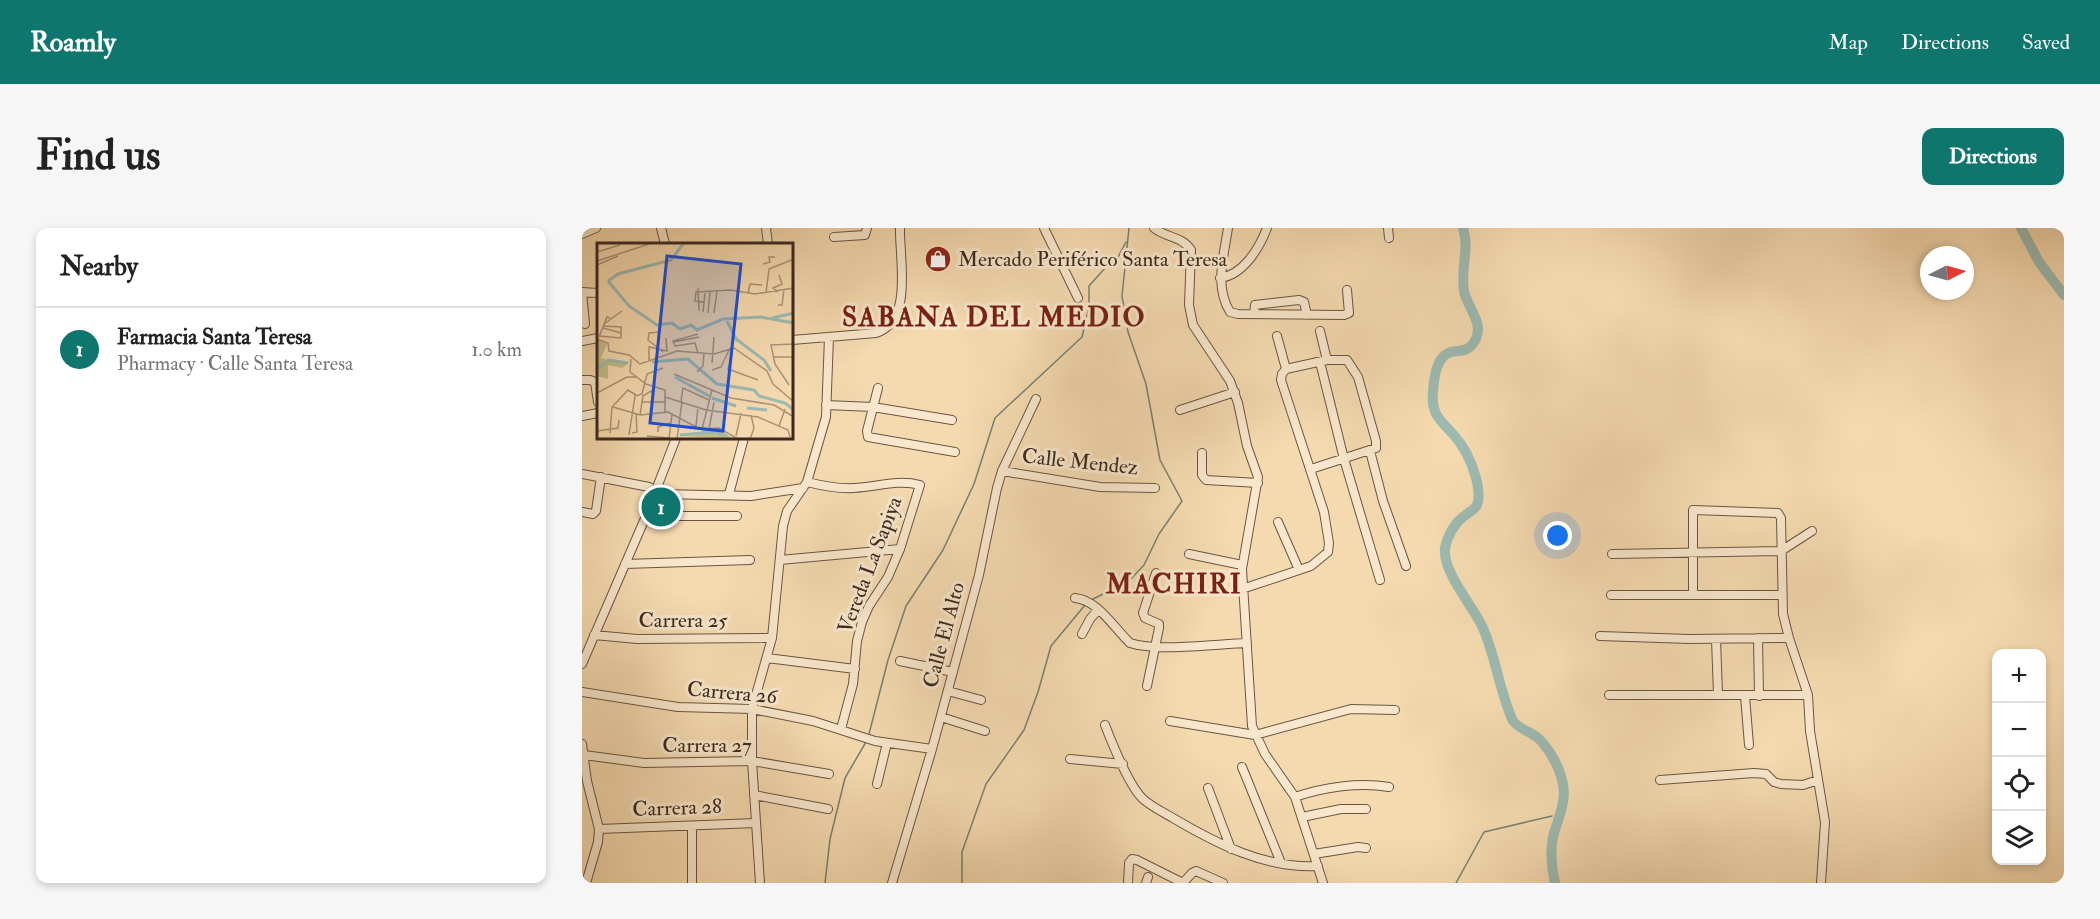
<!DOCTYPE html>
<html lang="en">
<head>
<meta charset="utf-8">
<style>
  :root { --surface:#fff; --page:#f6f6f6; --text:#222; --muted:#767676; --line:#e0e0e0; --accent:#0f766e }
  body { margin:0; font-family:"IM FELL Double Pica",serif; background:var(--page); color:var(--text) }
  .controls { position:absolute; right:18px; bottom:18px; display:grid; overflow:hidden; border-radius:12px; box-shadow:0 3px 9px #0003 }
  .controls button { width:54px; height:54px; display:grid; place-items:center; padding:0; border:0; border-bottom:2px solid var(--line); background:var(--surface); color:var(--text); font:30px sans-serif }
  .compass { position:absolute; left:1338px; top:18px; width:54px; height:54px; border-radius:50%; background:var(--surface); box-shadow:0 3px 9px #0003; rotate:84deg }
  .you { position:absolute; left:976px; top:308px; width:21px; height:21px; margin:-15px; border:4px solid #fff; border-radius:50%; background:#1a73e8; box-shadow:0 0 0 9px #1a73e833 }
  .badge { display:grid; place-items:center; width:39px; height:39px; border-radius:50%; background:var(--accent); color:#fff; font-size:20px; font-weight:700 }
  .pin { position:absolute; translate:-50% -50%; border:3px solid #fff; box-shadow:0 2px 6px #0006 }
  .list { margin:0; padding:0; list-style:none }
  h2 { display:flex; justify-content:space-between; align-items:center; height:78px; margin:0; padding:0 24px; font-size:26px }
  h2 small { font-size:20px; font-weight:400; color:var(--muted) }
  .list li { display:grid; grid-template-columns:39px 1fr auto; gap:18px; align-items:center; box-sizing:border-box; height:84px; padding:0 24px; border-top:2px solid var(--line) }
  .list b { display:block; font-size:22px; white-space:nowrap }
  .list p { margin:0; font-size:20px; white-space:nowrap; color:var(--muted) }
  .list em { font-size:20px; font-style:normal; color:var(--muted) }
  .icon { flex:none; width:33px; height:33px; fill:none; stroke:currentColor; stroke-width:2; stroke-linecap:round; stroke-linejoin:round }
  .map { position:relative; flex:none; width:1482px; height:655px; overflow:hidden; border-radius:12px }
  header { display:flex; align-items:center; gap:36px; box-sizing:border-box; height:84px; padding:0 30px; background:var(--accent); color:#fff }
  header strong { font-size:28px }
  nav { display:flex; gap:33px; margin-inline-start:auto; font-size:21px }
  .intro { display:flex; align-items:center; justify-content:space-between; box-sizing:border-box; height:144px; padding:0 36px }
  h1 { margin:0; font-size:42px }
  .button { padding:15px 27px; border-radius:12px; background:var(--accent); color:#fff; font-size:21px; font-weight:700 }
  main { display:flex; gap:36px; padding:0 36px }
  aside { flex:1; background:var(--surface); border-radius:12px; box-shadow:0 3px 9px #0003 }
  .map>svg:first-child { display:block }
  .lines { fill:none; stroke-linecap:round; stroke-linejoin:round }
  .stream { stroke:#768077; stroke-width:1.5 }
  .river { stroke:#9dbab1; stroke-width:10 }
  .minor-casing { stroke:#6a5543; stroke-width:10 }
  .minor { stroke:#f8e7cc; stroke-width:8 }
  .labels { text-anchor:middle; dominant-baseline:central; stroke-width:6; stroke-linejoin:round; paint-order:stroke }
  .poi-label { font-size:21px; fill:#3b291f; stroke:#f8e7cc; text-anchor:start }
  .street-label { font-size:21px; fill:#3b291f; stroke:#f8e7cc }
  .district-label { font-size:27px; font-weight:bold; letter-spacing:1.5px; fill:#7a1f14; stroke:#f8e7cc }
  .inset-river { fill:none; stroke:#9dbab1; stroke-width:3 }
  .inset-road { fill:none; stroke:#ab9376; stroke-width:1.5 }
  .view { fill:#1d4ed8; fill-opacity:0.15; stroke:#1d4ed8; stroke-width:3 }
  .inset-edge { fill:none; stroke:#3b291f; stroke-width:3 }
</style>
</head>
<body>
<header>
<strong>Roamly</strong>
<nav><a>Map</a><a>Directions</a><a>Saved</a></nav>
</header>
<div class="intro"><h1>Find us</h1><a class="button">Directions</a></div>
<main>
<aside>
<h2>Nearby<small></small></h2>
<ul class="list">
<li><span class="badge">1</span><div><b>Farmacia Santa Teresa</b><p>Pharmacy · Calle Santa Teresa</p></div><em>1.0 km</em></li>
</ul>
</aside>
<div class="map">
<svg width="1482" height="655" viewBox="0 0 1482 655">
  <rect width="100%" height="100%" fill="#f5dab0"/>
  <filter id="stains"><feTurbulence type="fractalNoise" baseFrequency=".00333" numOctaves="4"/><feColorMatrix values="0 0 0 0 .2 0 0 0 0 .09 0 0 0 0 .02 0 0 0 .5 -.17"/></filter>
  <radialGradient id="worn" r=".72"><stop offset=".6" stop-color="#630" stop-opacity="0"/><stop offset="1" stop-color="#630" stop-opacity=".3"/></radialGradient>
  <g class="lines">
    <!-- stream -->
    <path class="stream" d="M509,372L546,354L562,337L577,306L600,273L578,232L564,156L546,104L540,68L547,0
      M287,506L306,432L324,378L361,322L392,256L413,190L500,109L507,79V58L524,39L534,33L544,14
      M243,655L248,611L263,550L284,514
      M380,655V624L404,556L442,502L456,464L469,418L503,377
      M874,655L902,604L970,588"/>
    <!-- river -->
    <path class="river" d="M881,0C888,21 878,42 882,63C885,80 904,96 892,114C886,124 879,122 869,124C854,128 852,151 851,163C849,186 857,191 871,206C882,218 890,235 894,250C896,258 898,270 895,277C892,283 885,285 881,289C872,296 865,309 863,320C860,343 890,377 900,398C914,428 917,463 931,493C939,503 952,504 960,514C973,529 985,554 981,574C979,586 974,597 971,609C968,623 970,641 973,655
      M1439,0L1457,34L1482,67"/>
    <defs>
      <path id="minor" d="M79,0L83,16
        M184,0L186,16
        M462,0L496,70
        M572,0C584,10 600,8 609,22L607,77L611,97L648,153L656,175L665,218L676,249L660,341L670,498L683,526L713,569L741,655
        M646,0C642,28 632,58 648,84L656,86L762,87L767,85L765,62
        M806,0L807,10
        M0,6L14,0
        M252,9L283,7L285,0
        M638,50C661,47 677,21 685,0
        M672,86L673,77L717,72L722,74L725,87
        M3,96L0,64L16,65
        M738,103L745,132
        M695,108L704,141
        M210,112L294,105C332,93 317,29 318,0
        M0,113L16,110
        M738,134L762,231L798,352
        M0,152H8L13,154L16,174
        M296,160L285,203L286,209L373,224
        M244,177L291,179L370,192
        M598,182L653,164
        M0,188L16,185
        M788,223L801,273L824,338
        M620,225V247L624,252L676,255
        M420,243L518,259L573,260
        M0,246L67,259L79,266L169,268L221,260
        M225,254C241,258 256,261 272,260C295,259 315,251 338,257L318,321L306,349L287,378L280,394L275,413L271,456L259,501
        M147,266L162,210
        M0,284L11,286L14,283L19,249
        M64,288H155
        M696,294L717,342
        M607,326L660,337
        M1030,326L1199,323L1230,303
        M198,332L318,321
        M43,336L168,332
        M660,361L729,338L746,324L747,315L742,284L699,152L700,146L704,141L745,132H765L776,149L794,213V220L729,241
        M1029,367H1199
        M1111,367V282L1196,285L1199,290L1201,386L1207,410L1226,467L1228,503L1243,594L1239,655
        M493,370C516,372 532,400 548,415C575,424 634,416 665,415
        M500,406L508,391L516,382
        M12,407L55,411L190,410
        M1018,408L1107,411L1207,410
        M1176,410L1177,468
        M1134,411L1136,467
        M185,430L273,441
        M318,433L371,444
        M0,436L64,288L94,210
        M565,458L577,400V396L563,390L561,385L574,345
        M366,463L399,472
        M0,464L96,479L170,481L231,493L293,513L350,521
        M1027,467H1226
        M1163,468L1167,517
        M359,489L403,503
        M588,493L673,507L769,481L813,482
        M523,497C530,515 547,557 560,570C568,578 581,584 591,590C635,616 684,641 736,638
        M0,516L5,553L17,601L16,614L4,655
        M2,527L62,535L170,533L247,546
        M488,531L541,536
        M660,539L699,635
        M1078,552L1172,545L1184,546L1192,554L1199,556L1221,557L1236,552
        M295,556L305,515
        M626,560L649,621
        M172,567L246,581
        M713,569C742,559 777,554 807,559
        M720,589L759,581H784
        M110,598V655
        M17,601L174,595
        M732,626L776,619L784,620
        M178,655L170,533V481L190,410L201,298L205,283L225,254L244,189L247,109
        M310,655L350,521L397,347L415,260L420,243L454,171
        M546,655L547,635L550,631L555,632L601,655L610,645L614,643L641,655
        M564,655L566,649"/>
    </defs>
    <!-- minor casing -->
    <use href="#minor" class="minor-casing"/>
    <!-- minor -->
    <use href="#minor" class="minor"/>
  </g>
  <!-- icons -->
  <defs>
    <symbol id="shop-disc" viewBox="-11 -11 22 22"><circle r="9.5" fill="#8f2418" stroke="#f8e7cc"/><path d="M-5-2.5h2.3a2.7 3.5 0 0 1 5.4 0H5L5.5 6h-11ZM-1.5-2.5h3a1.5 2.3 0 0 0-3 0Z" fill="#fff"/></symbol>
  </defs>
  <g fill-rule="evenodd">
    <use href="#shop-disc" x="341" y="16" width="30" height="30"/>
  </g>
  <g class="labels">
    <!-- poi labels -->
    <g class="poi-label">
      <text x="376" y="31">Mercado Periférico Santa Teresa</text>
    </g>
    <!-- street labels -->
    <g class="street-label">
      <text transform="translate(498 234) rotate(6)">Calle Mendez</text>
      <text transform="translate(288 337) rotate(-69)">Vereda La Sapiya</text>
      <text x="101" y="392">Carrera 25</text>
      <text transform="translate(362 407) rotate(-75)">Calle El Alto</text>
      <text transform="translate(150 465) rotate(5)">Carrera 26</text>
      <text x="125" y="517">Carrera 27</text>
      <text transform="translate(95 580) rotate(-2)">Carrera 28</text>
    </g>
    <!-- district labels -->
    <g class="district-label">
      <text x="412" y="89">SABANA DEL MEDIO</text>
      <text x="592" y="356">MACHIRI</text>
    </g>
  </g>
  <!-- overview -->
  <g transform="translate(15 15)">
    <rect width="196" height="196" fill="#f5dab0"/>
    <path d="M0,96L10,101L4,115L30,121L25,125L11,122V136L0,133ZM106,187H122L137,196L85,193L101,192Z" fill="#c1be88"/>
    <path class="inset-river" d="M11,38L32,63L60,82L75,80L83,86L94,82L100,87L126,76L164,74L197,80M11,38L21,31L74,17L86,1M175,75L197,70M130,78L139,96L167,117L174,128M55,119L91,116L120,141L157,147L162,153L188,160L197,167M0,126L12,117L31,120M78,134L112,153M115,155L139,163M150,165L170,167M83,192L117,189L130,193"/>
    <path class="inset-road" d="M0,9L23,2M0,18L52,1M166,21L173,19L172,14H178M0,22L21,13M101,45L102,68M181,49L176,45L185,41L182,32M151,50L153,41L165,42M169,50L172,26L197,16M107,59L98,58L99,49L134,47L158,51L197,45M181,62H185L187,46M106,69L108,50M111,70L113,49M117,70L120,48M7,81L25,68M6,85L24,90M63,89L52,90L51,97L66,109M101,91L76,98L78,103L98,100L101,110M2,93L24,95V84L6,83M2,94L10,74L13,75M0,96L11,100L12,108L32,112L43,121L80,108L117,111L137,105L170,128L176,141L197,159M77,99L102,94M176,114H197M34,116L33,129L49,141L68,147V169M134,116L131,126L161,137M52,118V104L70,108L69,95M115,120L117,94M115,127L124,124L133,105M100,129L106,123L107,110M77,131L134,155L177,162L197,174M192,142L178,121L174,102L197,101M0,150L30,134H39M68,154L109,167L161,174L191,187L193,194M84,158L86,145L112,157M45,159H69M16,164L43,172L71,169L103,186L122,185L141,196M43,172L46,153L54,148L57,152M99,183L101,164M182,183L188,166M105,186L115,147M112,186L117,159M0,188L21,185L22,177M61,189V184L74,180M13,190L15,164L31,147L39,152M35,190L40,189L39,170M32,192L38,153L45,151L50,131L66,125M50,193L72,195M139,193L144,170M72,196L75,171M80,196L85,158M153,196L157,185L154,172"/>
    <path class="view" d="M70,13L144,21L126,188L53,180Z"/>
    <rect width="196" height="196" class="inset-edge"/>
  </g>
  <rect width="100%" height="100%" filter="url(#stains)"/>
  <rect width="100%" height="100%" fill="url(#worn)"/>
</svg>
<div class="controls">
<button>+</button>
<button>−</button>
<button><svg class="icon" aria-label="locate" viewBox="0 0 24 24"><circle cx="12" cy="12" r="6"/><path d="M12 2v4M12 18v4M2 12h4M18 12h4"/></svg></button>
<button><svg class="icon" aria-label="layers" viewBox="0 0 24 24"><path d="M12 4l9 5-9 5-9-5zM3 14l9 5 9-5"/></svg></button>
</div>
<svg class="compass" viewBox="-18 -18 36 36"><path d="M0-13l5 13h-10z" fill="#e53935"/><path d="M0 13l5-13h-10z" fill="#767676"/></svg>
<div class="you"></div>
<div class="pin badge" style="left:79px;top:279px">1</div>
</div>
</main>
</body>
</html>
